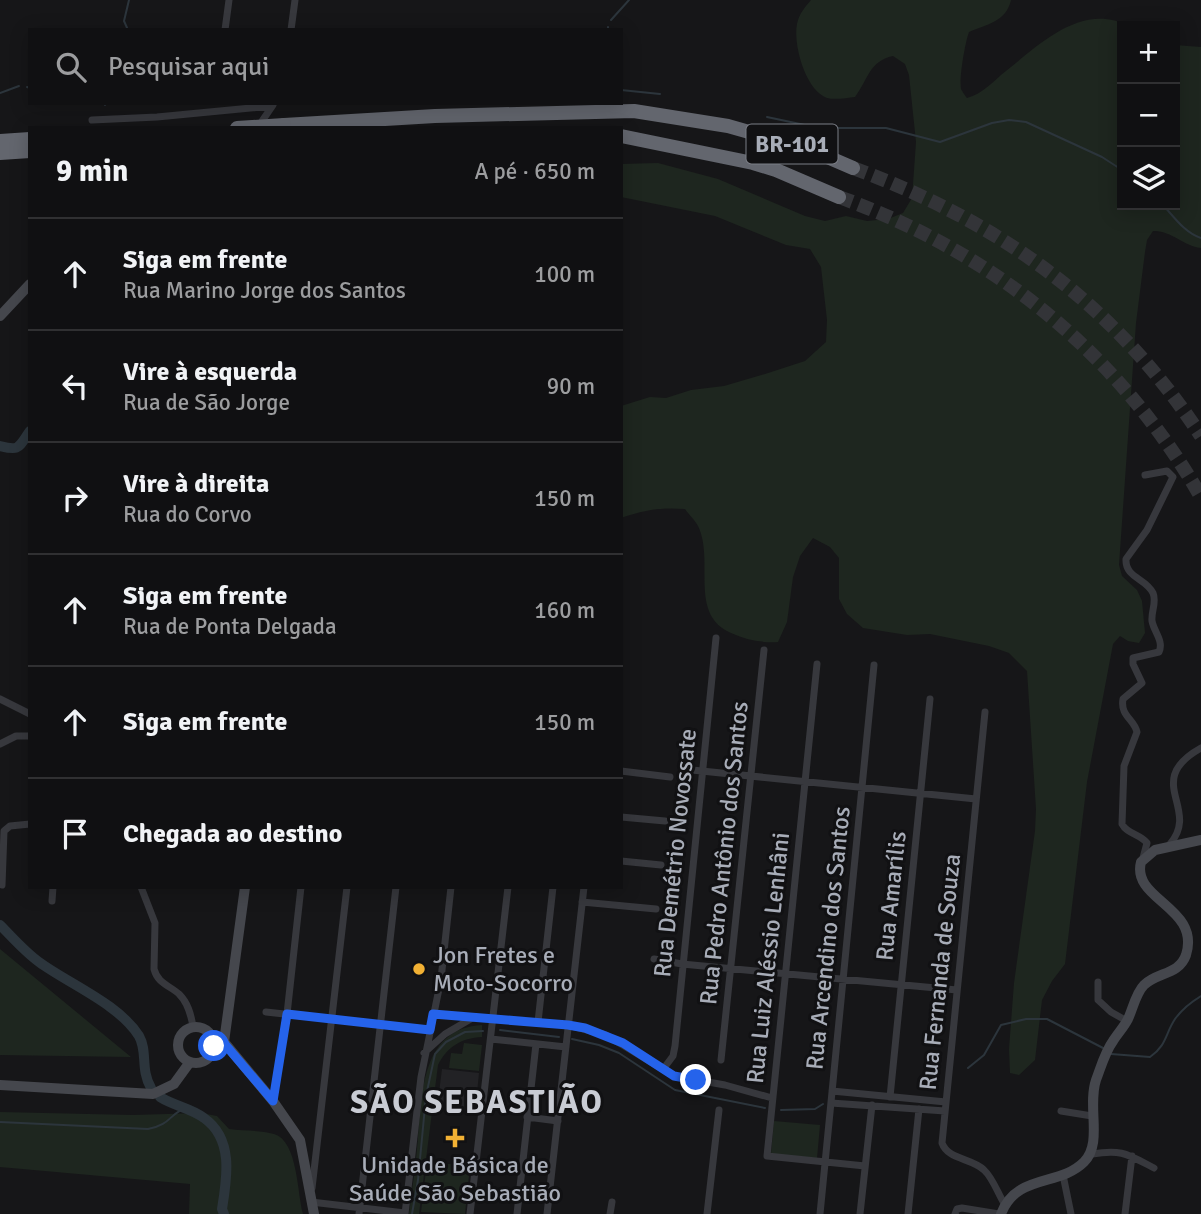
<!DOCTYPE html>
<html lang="pt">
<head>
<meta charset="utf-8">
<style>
  :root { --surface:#101012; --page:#19191b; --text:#f1f3f6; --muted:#9c9d9f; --line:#303032 }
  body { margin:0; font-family:Signika,sans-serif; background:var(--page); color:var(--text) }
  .controls { position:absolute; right:21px; top:21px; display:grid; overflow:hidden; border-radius:0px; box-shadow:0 4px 18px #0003 }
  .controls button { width:63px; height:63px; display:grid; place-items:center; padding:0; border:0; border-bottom:2px solid var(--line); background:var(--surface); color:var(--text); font:35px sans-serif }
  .stop { position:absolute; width:21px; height:21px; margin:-16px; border:5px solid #2563eb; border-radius:50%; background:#fff }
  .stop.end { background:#2563eb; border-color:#fff; box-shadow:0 2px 7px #0008 }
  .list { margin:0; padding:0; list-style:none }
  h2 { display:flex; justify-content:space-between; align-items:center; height:91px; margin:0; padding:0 28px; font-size:30px }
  h2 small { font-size:23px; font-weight:400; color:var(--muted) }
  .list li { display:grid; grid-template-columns:46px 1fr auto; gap:21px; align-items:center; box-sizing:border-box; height:112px; padding:0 28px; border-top:2px solid var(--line) }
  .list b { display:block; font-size:26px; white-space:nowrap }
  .list p { margin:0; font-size:23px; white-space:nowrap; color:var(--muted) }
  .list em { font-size:23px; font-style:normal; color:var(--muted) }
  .icon { flex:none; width:38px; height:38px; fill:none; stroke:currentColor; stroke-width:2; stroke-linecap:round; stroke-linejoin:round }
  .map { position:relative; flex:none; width:1201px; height:1214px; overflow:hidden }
  .search { position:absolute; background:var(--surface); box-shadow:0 4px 18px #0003; left:28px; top:28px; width:595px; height:77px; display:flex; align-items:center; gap:18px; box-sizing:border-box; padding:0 24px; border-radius:0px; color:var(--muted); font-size:26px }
  .panel { position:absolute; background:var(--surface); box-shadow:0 4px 18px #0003; left:28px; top:126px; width:595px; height:763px; border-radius:0px }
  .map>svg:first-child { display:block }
  .built { fill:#222225 }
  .green { fill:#1e261f }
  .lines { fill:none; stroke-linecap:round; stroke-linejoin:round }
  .stream { stroke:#2c353c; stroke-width:2 }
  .river { stroke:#2c353c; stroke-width:10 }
  .highway-tunnel { stroke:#333438; stroke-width:14; stroke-dasharray:14 7; stroke-linecap:butt }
  .street { stroke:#37383d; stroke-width:7 }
  .secondary { stroke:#45474d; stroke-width:10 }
  .highway { stroke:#63666e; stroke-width:14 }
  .highway-bridge { stroke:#63666e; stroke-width:14 }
  .route { stroke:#2563eb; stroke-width:9 }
  .poi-dot { fill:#f2b134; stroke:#111113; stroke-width:2.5 }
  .labels { text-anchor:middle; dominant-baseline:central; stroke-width:6; stroke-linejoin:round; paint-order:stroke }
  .shield { fill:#111113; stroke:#7b7e86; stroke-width:2 }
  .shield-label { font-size:23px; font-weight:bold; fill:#a8adb8 }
  .street-label { font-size:24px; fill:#a8adb8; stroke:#111113 }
  .poi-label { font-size:24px; fill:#a8adb8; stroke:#111113; text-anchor:start }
  .district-label { font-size:32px; font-weight:bold; letter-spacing:2px; fill:#c9ccd4; stroke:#111113 }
</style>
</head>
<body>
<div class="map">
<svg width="1201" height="1214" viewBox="0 0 1201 1214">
  <rect width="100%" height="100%" fill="#161618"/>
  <!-- built -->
  <path class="built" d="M442,1069L479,1073L475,1113L437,1109Z"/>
  <!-- green -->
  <path class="green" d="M811,0H1011C1006,22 987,24 969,32C965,43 959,78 961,89C962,91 966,97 967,98C983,94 993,81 1006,71C1040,44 1082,2 1129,26H1122V205H1175V45L1201,47V248C1183,246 1171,230 1153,231L1147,240L1145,252L1136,323L1119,565L1122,576L1137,590L1142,601L1145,633L1139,643L1128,641L1120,636L1113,644L1087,782L1065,964L1052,981L1042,1000L1035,1060L1019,1075L1010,1073L1009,1049L1014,983L1035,831L1036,809L1027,671L1009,653L989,646L930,634L907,635L863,628L847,614L839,599V558L830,547L813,538L800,556L793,577L787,622L778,642C762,643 746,640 731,633C688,614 715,561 698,526C695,520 689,515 685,509C661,507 643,510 621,518V406L650,397L666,398L691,390L724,386L765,374L805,361L826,342L827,320L821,267L810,249L786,245L715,216L621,197V164L658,163L718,179L805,216L825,221L846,216L867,221L888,219L903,213L912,198L916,142L909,75L905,64L893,56C869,61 868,80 855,97C847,98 835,100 827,98C805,90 793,44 797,24C799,14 805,7 811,0Z
    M0,949L131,1057L0,1055Z
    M482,1025V1037C461,1038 447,1047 438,1065L419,1214H409C412,1189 416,1164 418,1138C422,1092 422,1028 482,1025Z
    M464,1043L482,1045L479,1071L449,1068L451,1053L462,1054Z
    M0,1112L133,1115L201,1113L217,1116L229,1129C243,1131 261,1130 274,1134C298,1141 297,1193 303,1214H189L190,1184L0,1167Z
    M774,1121L820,1125L817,1158L771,1154Z
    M427,1162L470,1166L465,1214L421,1212Z"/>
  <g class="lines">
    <!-- stream -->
    <path class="stream" d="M611,20L629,0
      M128,30L124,21L129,0
      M608,30V27
      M27,87L30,88
      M621,90L660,94
      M0,93L19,86
      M105,103V105
      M767,117L819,128H886L940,142L992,123L1009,120L1026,122L1102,157L1122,170
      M1163,205C1174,217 1185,233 1201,238
      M500,1030L559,1037
      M572,1039L599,1045L619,1053L675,1090L765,1108
      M1111,1054L1150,1057C1167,1045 1165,1034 1175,1019C1182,1009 1191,1002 1201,996
      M968,1068L984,1055L1001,1025L1026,1019H1047L1103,1048
      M781,1110L815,1109L823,1104
      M0,1122L148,1129C171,1125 170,1113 186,1108
      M412,1214L418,1180L426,1096L435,1054L446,1042L465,1032L483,1031"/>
    <!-- river -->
    <path class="river" d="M0,446C20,451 18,448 30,431
      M0,925C13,938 25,952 39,962C69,984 119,1004 139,1036C148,1052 140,1069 151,1088
      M160,1097C174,1106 191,1108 204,1118C234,1139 227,1178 222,1209L224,1214"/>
    <!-- highway-tunnel -->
    <path class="highway-tunnel" d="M853,168C1000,222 1115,304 1201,436
      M839,197C994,253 1119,353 1201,497"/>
    <!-- street -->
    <path class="street" d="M225,30L229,0
      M291,30L295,0
      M92,120L157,117L272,106
      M258,127L273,105
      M817,664L767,1156L865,1166
      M0,699L30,714
      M985,712L942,1143C948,1160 972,1158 984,1170C993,1178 998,1194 1005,1205
      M0,744L16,736H30
      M682,769L976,799
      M621,771L670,777
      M621,817L665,821
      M1170,844C1201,808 1142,781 1201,748
      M1143,858L1147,843C1140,834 1127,834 1122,824L1124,766L1137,732C1134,719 1120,716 1123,699L1142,683L1133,664V658L1159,652C1164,641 1154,632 1152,621C1151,611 1157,602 1153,593C1146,578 1125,578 1126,559L1147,530L1173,477L1167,471L1145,475
      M621,861L661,865
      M2,885L4,831L10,826L30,824
      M141,887L155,923L154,969C158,984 169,985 179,994C188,1003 191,1014 193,1027
      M52,901L53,887
      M582,902L656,909
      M654,959L682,964L957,990
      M1098,982V1000L1111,1012L1127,1021
      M266,1012L430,1030
      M433,1014L568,1025L606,1035L674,1076L725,1085L772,1098
      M538,1022L553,887
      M491,1039L566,1047
      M424,1053L445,1034L474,1017
      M721,1060L764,650
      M664,1068L673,1056L675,1046L716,638
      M832,1091L946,1102
      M890,1097L930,699
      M273,1101L287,1014L301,887
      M831,1103L945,1111
      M1061,1111L1092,1116
      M527,1117L558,1121
      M1092,1154C1122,1149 1127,1154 1154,1168
      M1063,1175L1071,1214
      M312,1188L347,887
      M311,1200V1202L405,1213
      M359,1214L396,887
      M405,1214L421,1077L441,979L451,887
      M470,1214L508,887
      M517,1214L536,1044
      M547,1214L584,887
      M610,1214L612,1202
      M707,1214L719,1110
      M820,1214L874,665
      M860,1214L872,1105
      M908,1214L919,1109
      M955,1214L957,1209L962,1208L999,1214
      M1125,1214L1132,1156"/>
    <!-- secondary -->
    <path class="secondary" d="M0,316L30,284
      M178 1045a18 18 0 1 1 36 0a18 18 0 1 1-36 0Z
      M214,1042H224L273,1101L300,1140L314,1214
      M224,1042L245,887
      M0,1085L153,1094L174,1084L190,1062
      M1001,1214C1017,1173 1059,1187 1084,1162C1103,1143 1087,1107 1096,1080C1101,1067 1105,1052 1113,1041C1118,1033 1124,1027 1128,1019C1133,1008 1136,993 1144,985C1157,972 1179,975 1186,955C1201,907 1131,900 1141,862L1155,850L1201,840"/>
    <!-- highway -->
    <path class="highway" d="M284,125L435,116L634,111L728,126L809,149L853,168
      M621,136L753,163L776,170L839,197
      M0,141L30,139
      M0,153L30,151"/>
    <!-- highway-bridge -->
    <path class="highway-bridge" d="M237,128L284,125"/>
  </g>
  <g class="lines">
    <!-- route -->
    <path class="route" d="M214,1046V1042H223L273,1101L287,1014L430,1030L433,1014L568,1025L585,1028L623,1043L674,1076L696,1080"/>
  </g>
  <!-- markers -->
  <g class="poi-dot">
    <circle cx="419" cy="969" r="7"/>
    <path d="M451.5 1127.5h7v7h7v7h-7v7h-7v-7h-7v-7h7z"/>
  </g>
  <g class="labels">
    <!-- shield labels -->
    <rect class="shield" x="746.5" y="124.5" width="91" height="39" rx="5"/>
    <g class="shield-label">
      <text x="792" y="144">BR-101</text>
    </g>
    <!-- street labels -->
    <g class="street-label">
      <text transform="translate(675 853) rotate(-84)">Rua Demétrio Novossate</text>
      <text transform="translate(724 853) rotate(-84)">Rua Pedro Antônio dos Santos</text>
      <text transform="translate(891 896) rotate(-84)">Rua Amarílis</text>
      <text transform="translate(828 938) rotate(-84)">Rua Arcendino dos Santos</text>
      <text transform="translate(768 958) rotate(-84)">Rua Luiz Aléssio Lenhâni</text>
      <text transform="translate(940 972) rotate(-84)">Rua Fernanda de Souza</text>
    </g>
    <!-- poi labels -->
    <g class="poi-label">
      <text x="433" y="955">Jon Fretes e<tspan x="433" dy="28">Moto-Socorro</tspan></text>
      <text x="455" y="1165" text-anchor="middle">Unidade Básica de<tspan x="455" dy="28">Saúde São Sebastião</tspan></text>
    </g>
    <!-- district labels -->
    <g class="district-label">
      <text x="477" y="1102">SÃO SEBASTIÃO</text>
    </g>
  </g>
</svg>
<div class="controls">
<button>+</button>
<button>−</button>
<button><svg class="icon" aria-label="layers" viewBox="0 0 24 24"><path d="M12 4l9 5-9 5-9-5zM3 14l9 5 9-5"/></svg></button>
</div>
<div class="stop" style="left:214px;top:1046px"></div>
<div class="stop end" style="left:696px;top:1080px"></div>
<div class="search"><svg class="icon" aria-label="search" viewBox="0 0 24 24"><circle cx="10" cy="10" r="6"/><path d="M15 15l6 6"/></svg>Pesquisar aqui</div>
<section class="panel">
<h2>9 min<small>A pé · 650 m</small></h2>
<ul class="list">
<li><svg class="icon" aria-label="ahead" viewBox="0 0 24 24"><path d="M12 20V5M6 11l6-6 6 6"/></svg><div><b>Siga em frente</b><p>Rua Marino Jorge dos Santos</p></div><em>100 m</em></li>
<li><svg class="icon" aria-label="left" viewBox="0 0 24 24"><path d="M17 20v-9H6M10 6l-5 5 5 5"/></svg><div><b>Vire à esquerda</b><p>Rua de São Jorge</p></div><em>90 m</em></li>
<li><svg class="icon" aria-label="right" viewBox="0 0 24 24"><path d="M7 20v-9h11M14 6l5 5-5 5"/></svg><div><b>Vire à direita</b><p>Rua do Corvo</p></div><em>150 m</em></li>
<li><svg class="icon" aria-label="ahead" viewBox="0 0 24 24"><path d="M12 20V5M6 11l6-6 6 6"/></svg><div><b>Siga em frente</b><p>Rua de Ponta Delgada</p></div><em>160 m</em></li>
<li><svg class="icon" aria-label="ahead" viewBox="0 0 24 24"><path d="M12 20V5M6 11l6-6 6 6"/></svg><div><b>Siga em frente</b></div><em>150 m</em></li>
<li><svg class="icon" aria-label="arrive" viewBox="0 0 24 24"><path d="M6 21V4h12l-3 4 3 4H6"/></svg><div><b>Chegada ao destino</b></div></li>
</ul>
</section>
</div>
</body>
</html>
